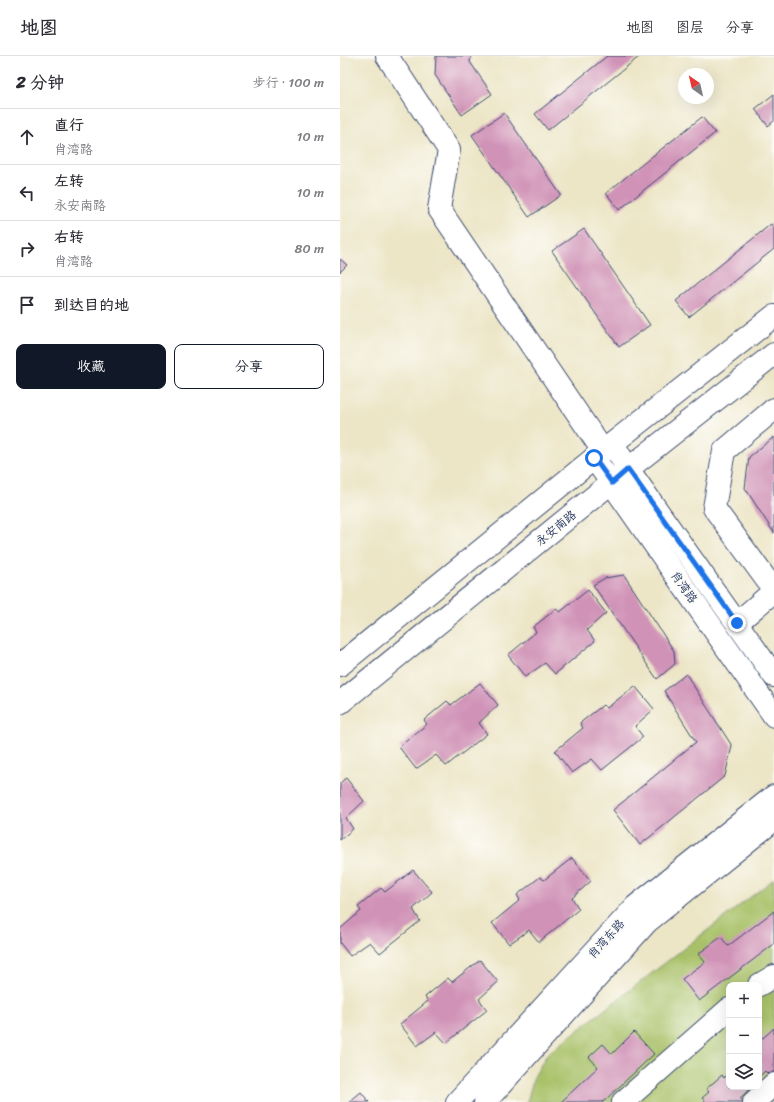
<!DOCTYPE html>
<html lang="zh">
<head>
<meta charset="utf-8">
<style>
  :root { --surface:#fff; --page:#f7f7f7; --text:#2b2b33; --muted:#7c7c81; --line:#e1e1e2; --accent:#111827 }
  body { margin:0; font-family:Sriracha,"LXGW WenKai TC",sans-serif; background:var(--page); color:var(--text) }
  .controls { position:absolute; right:12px; bottom:12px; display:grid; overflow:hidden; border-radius:8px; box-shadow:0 4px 16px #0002 }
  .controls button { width:36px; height:36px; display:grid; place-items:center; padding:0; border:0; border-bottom:1px solid var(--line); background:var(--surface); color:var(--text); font:20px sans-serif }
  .compass { position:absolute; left:338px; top:12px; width:36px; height:36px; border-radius:50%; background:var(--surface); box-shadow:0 4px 16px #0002; rotate:326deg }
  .stop { position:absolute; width:12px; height:12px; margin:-9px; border:3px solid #1a73e8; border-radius:50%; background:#fff }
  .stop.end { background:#1a73e8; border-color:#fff; box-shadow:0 1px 4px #0008 }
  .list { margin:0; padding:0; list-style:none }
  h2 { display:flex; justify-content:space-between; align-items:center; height:52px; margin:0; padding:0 16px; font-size:17px }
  h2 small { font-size:13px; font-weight:400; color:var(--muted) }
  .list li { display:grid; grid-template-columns:26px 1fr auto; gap:12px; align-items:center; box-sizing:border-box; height:56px; padding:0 16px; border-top:1px solid var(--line) }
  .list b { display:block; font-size:15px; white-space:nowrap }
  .list p { margin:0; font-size:13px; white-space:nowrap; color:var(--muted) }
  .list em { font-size:13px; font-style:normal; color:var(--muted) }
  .actions { display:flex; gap:8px; padding:12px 16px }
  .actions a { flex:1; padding:9px 0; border:1px solid var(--accent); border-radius:8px; text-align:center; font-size:14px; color:var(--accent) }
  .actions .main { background:var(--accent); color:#fff }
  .icon { flex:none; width:22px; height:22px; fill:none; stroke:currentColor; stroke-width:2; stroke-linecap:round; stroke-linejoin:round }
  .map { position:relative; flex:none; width:434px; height:1046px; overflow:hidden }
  header { display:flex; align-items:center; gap:24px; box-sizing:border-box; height:56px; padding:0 20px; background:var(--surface); border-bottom:1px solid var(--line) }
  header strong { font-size:19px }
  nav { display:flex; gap:22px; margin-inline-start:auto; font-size:14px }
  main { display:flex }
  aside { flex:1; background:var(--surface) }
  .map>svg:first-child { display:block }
  .green { fill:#a8c167; stroke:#627862; fill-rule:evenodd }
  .building { fill:#d093b7 }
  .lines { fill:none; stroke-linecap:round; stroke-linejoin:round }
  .minor-casing { stroke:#3a4a6e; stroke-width:24 }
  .major-casing { stroke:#3a4a6e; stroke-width:24 }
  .minor { stroke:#fff; stroke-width:22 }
  .major { stroke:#fff; stroke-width:22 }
  .route { stroke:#1a73e8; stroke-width:5 }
  .labels { text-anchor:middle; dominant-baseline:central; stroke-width:4; stroke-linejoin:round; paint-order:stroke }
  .street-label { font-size:12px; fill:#1b2f5e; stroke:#fdfcf7 }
</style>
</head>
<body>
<header>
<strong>地图</strong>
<nav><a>地图</a><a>图层</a><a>分享</a></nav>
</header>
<main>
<aside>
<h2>2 分钟<small>步行 · 100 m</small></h2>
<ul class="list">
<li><svg class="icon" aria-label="ahead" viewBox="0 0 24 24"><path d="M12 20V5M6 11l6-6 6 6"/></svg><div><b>直行</b><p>肖湾路</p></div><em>10 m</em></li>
<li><svg class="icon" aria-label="left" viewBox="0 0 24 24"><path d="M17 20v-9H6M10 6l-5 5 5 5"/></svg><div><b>左转</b><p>永安南路</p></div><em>10 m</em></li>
<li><svg class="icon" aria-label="right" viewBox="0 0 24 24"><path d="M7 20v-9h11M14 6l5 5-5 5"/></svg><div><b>右转</b><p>肖湾路</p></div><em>80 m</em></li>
<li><svg class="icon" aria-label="arrive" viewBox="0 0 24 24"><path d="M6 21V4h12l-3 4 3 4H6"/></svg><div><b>到达目的地</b></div></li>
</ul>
<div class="actions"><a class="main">收藏</a><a>分享</a></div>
</aside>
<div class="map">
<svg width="434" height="1046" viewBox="0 0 434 1046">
  <rect width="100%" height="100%" fill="#fdfcf7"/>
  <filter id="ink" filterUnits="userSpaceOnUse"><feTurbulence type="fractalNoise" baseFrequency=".025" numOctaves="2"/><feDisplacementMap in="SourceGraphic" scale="8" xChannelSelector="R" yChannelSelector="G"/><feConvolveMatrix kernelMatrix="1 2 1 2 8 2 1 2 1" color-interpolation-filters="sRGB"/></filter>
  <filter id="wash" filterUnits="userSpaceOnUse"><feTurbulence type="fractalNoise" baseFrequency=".012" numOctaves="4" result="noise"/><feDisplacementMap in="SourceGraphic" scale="16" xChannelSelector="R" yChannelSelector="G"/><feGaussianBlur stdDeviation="0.9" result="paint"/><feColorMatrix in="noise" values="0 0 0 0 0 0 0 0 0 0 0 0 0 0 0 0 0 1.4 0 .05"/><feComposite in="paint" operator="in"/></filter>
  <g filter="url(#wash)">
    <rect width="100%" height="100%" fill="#ece5c6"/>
    <!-- green -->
    <path class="green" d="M434,823V1046H187L194,1021L207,998ZM389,929H419V1031H389Z"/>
    <g id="blocks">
      <!-- building -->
      <path class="building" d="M96,0H131L130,6L152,38L122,59L95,19Z
        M267,0H300L208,74L195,58Z
        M434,38V65L428,70L415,53Z
        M164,57L221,139L189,161L132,79Z
        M362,61L375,77L279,154L266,137Z
        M431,168L434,172V193L349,261L336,245Z
        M244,173L310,269L279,291L212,195Z
        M0,203L7,209L0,216Z
        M434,381V477L405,432L409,401Z
        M284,519L334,595L335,608L317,623L253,529L265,522Z
        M248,534L266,557L247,574L255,585L215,618L205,607L185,621L168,599L196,576L193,571L216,553L220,556Z
        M346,618L392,690L385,720L300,789L273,754L356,686L324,635Z
        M140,627L158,649L139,667L147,678L106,710L96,699L76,713L59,691L87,668L84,664L107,645L111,649Z
        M295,630L314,653L295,670L303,681L262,714L252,703L232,717L215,695L243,672L240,667L263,649L267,652Z
        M6,722L24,745L6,762L13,773L0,784V727Z
        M232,802L251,825L232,842L239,853L199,886L189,874L169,888L152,867L180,844L177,839L200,821L204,824Z
        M73,814L92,836L73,853L80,865L40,897L30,886L10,900L0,887V873L21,855L18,851L41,832L45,836Z
        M434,855V888L359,945L342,923L365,906L358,898L381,881L388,890Z
        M140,904L158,926L139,943L147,954L106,987L96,976L77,990L60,968L88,945L85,941L108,922L112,926Z
        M434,972V1015L429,1019L425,1015L419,1021V981L420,980L423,982Z
        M294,976L314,998L263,1046H221L258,1011L249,1001L263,988L272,998Z
        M389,1017V1031H412L400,1042L404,1046H366L362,1042L369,1036L366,1033L382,1019L384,1022Z
        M21,1036L29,1046H9Z"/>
    </g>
  </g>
  <g filter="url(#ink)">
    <use href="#blocks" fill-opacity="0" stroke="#3a4a6e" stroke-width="1"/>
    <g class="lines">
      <defs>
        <path id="minor" d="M47,0L109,94L99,153L263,395
          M434,353L384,395L374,452L434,534
          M273,388L288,413L434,620
          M254,402L434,660
          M397,567L434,535
          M419,929L434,920
          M117,1046L296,850L434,740
          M145,1046L307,866L434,764
          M283,1046L389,953
          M414,1046L434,1028"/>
        <path id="major" d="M0,609L263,395L434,260
          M0,647L288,413L434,298"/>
      </defs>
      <!-- minor casing -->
      <use href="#minor" class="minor-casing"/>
      <!-- major casing -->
      <use href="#major" class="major-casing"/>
      <!-- minor -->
      <use href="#minor" class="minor"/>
      <!-- major -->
      <use href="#major" class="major"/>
    </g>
  </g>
  <g class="lines" filter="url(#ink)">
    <!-- route -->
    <path class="route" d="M254,402L272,427L288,413L397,567"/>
  </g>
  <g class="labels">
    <!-- street labels -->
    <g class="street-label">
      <text transform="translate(216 472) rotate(-39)">永安南路</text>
      <text transform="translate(344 531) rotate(55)">肖湾路</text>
      <text transform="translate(266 883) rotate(-48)">肖湾东路</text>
    </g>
  </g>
</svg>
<div class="controls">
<button>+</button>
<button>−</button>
<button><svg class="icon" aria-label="layers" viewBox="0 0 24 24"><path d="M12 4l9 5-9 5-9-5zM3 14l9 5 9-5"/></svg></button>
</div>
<svg class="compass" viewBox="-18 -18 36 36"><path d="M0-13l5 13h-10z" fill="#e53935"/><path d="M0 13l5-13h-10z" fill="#7c7c81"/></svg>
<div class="stop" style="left:254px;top:402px"></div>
<div class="stop end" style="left:397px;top:567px"></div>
</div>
</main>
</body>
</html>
